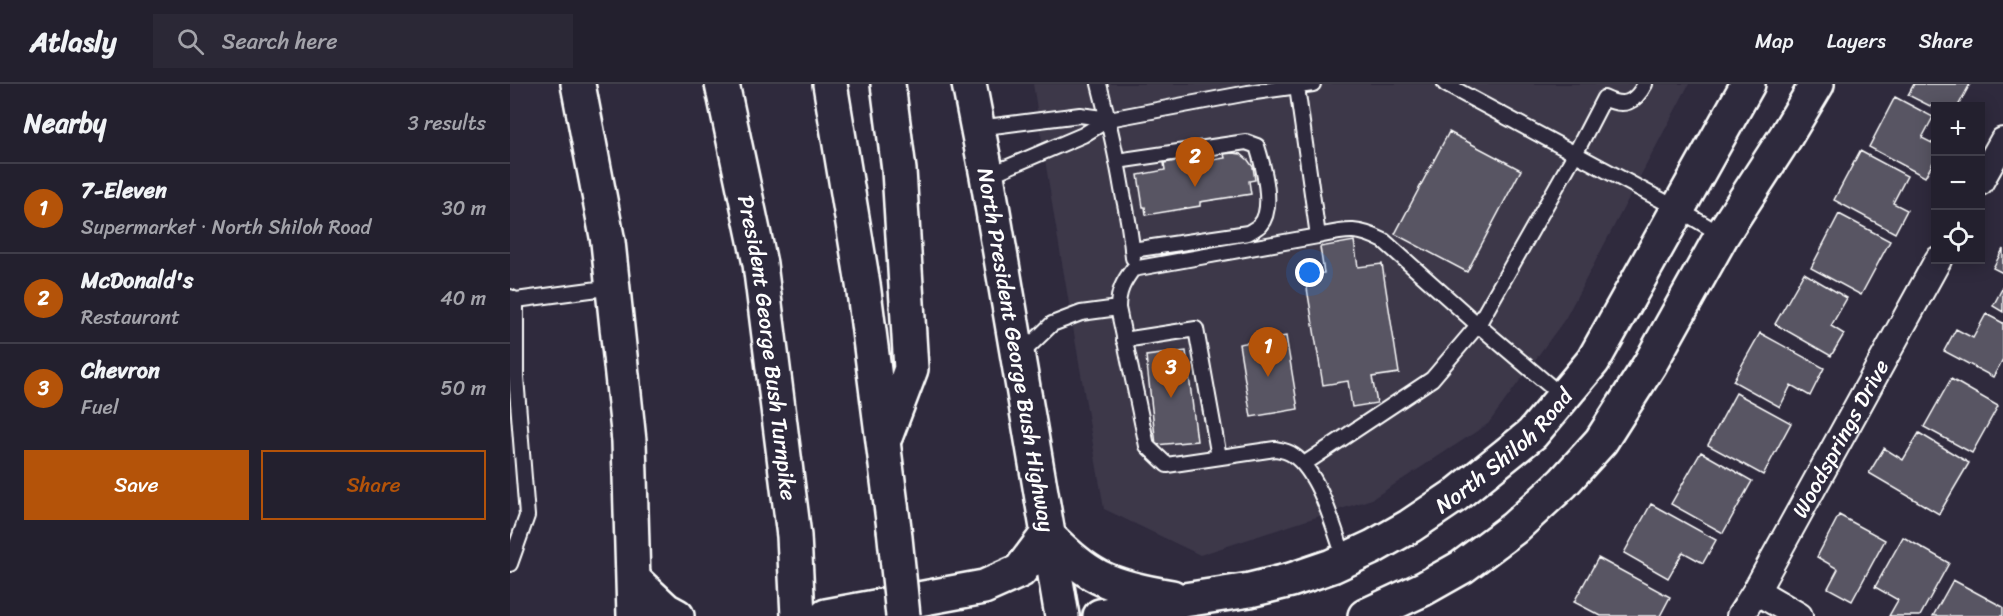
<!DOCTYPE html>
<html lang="en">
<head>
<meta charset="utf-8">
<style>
  :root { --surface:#23202e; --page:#2b2836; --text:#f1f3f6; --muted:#a3a3aa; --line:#403e4a; --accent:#b45309 }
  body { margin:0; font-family:Sriracha,sans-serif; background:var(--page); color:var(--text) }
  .controls { position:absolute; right:18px; top:18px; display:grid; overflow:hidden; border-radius:0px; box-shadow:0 3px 15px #0003 }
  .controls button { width:54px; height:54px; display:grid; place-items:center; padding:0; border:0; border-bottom:2px solid var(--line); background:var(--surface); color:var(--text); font:30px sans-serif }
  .you { position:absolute; left:800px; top:189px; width:21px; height:21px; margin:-15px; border:4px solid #fff; border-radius:50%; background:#1a73e8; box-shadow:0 0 0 9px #1a73e833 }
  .badge { display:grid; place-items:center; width:39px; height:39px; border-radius:50%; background:var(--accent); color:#fff; font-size:20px; font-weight:700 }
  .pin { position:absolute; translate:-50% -50px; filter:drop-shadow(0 2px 3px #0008) }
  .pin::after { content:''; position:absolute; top:32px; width:21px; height:18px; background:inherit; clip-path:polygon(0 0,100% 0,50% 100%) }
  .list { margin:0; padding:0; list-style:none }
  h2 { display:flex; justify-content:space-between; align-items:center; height:78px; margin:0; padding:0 24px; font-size:26px }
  h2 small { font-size:20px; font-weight:400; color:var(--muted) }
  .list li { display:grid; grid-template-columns:39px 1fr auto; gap:18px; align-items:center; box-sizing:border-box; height:90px; padding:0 24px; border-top:2px solid var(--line) }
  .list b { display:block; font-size:22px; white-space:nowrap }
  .list p { margin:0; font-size:20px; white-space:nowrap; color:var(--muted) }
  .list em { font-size:20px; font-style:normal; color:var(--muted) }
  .actions { display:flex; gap:12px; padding:18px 24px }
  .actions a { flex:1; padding:14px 0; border:2px solid var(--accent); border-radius:0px; text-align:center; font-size:21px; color:var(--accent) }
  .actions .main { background:var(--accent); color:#fff }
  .icon { flex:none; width:33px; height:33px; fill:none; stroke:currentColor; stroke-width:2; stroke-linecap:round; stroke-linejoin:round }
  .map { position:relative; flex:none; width:1493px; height:532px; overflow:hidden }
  header { display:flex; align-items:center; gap:36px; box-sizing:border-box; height:84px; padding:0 30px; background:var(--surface); border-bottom:2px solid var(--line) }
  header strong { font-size:28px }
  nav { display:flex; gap:33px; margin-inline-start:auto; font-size:21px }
  .search { width:420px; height:54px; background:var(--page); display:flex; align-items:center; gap:15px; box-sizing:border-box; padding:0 21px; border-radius:0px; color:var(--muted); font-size:22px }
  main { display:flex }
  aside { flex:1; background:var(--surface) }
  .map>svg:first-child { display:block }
  .built { fill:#3c3749 }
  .building { fill:#595564; stroke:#fff; stroke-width:1.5 }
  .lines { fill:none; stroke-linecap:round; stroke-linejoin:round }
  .lane-casing { stroke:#fff; stroke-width:18 }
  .street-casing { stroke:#fff; stroke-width:30 }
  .secondary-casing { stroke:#fff; stroke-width:38 }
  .highway-casing { stroke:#fff; stroke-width:38 }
  .lane { stroke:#2f2a3d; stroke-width:14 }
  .street { stroke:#2f2a3d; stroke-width:26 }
  .secondary { stroke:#2f2a3d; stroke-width:33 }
  .highway { stroke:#2f2a3d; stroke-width:33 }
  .highway-bridge-casing { stroke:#fff; stroke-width:38; stroke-linecap:butt }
  .highway-bridge { stroke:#2f2a3d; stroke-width:33 }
  .labels { text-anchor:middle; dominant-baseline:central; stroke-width:4.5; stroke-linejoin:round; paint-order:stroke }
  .street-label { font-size:22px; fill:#fff; stroke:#2f2a3d }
</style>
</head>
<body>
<header>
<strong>Atlasly</strong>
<div class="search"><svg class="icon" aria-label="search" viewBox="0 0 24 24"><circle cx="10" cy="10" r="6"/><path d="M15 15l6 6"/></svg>Search here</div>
<nav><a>Map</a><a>Layers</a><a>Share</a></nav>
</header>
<main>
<aside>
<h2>Nearby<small>3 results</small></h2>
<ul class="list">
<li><span class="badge">1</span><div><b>7-Eleven</b><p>Supermarket · North Shiloh Road</p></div><em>30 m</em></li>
<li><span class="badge">2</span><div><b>McDonald's</b><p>Restaurant</p></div><em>40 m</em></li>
<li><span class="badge">3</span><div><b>Chevron</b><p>Fuel</p></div><em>50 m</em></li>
</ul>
<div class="actions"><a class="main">Save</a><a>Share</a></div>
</aside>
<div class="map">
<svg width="1493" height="532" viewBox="0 0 1493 532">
  <rect width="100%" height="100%" fill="#2f2a3d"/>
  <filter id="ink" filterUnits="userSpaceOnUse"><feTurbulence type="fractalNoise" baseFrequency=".0167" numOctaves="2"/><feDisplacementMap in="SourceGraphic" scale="12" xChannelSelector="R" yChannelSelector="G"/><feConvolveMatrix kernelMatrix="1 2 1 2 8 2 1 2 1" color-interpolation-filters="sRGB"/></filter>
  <g filter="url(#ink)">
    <!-- built -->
    <path class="built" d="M523,0H1179L1055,235L978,340L862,415L690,471L594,425L544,132Z"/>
    <!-- building -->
    <path class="building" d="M1404,0H1460L1448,22H1426V25L1398,11Z
      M1385,13L1423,33L1412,54L1426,61V73L1415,93L1359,63Z
      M939,48L1011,86L957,188L885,150Z
      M1350,67L1397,92L1383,119L1397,126L1385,149L1324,116Z
      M723,69L731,70L738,76L743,83L745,96L739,97L741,110L690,118V122L636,131L635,123H633L628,91L655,86L654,79L690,73L691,78L715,74L714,70Z
      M1329,130L1380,157L1351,211L1301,184Z
      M844,157L848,183L872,180L889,289L862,293L867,319L842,323L838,297L813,301L795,192L814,189L810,163Z
      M1493,165V189L1483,184Z
      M1294,189L1337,214L1321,242L1334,250L1321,272L1265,240Z
      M1493,203V228L1483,222Z
      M1476,230L1493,239V275L1483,293L1434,267L1446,245L1463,254Z
      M1250,249L1314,284L1300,312L1281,301L1270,323L1223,297Z
      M776,252L788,325L741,333L729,260Z
      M676,267L687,357L646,361L636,272Z
      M1441,295L1488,322L1462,369L1414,343Z
      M1226,309L1281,339L1253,391L1198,361Z
      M1409,349L1459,379L1429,430L1359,389L1374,364L1393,376Z
      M1191,368L1242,397L1213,449L1161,420Z
      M1141,420L1206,456L1193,479L1173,468L1158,494L1114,469Z
      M1329,431L1375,456L1342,517L1318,504L1328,485L1307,473Z
      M1393,453L1439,479L1410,532H1379L1388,516L1365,503Z
      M1088,474L1160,513L1150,532H1091L1064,518Z
      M1443,496L1493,523V532H1423Z"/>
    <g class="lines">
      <defs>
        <path id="lane" d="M589,0C598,35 606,69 612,105C617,128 621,151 623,174
          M935,0L1168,125L1212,151
          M787,3L808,152C837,146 847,143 874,157L968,241L1065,70L1094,14C1114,24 1125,19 1135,0
          M468,44L570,31L599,35L738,9L803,0
          M607,77L736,58L747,62C753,81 765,125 750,141C747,144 741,147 738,149L622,166
          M477,92L573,51L599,35
          M808,152L623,185C613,198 608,208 608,224L637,362L657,381L765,365C771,366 778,367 783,371C810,389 824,445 835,476
          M0,213L6,216V293L17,432L0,480
          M6,216L103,203
          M614,256L686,245L709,373
          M510,271L542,240L571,229L608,224
          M794,380L922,295L968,241L1053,313"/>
        <g id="street">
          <path d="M1470,98L1493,57"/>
          <path d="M1246,507L1289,532"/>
          <path id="s1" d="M1230,532L1246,507L1428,176"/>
        </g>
        <g id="secondary">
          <path d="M68,0L98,158L119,357L124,532"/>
          <path id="s2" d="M459,0L477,92L552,532"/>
          <path d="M125,497L156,526L167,532"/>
          <path d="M316,532L474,503L510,487L537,451C553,466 569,483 589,493C611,504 637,509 662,513"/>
          <path id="s3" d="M590,532L674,516L740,506L781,496L822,482L863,463L900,442L946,411L1022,350L1083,277L1238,0"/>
          <path d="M855,532L913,505L952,483L1004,444L1053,399L1091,357L1140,280L1212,151L1276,52L1307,0"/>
        </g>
        <g id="highway">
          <path id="s4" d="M212,0L250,180L284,452L288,532"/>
          <path d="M320,0L353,200L384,444"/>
          <path d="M376,351L401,285L389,86L378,0"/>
        </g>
      </defs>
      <!-- lane casing -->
      <use href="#lane" class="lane-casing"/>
      <!-- street casing -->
      <use href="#street" class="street-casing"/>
      <!-- secondary casing -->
      <use href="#secondary" class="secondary-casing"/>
      <!-- highway casing -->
      <use href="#highway" class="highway-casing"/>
      <!-- lane -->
      <use href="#lane" class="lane"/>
      <!-- street -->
      <use href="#street" class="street"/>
      <!-- secondary -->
      <use href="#secondary" class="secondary"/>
      <!-- highway -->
      <use href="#highway" class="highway"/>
      <defs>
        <path id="highway-bridge" d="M384,444L393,532"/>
      </defs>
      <!-- highway-bridge casing -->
      <use href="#highway-bridge" class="highway-bridge-casing"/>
      <!-- highway-bridge -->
      <use href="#highway-bridge" class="highway-bridge"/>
    </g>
  </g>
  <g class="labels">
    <!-- street labels -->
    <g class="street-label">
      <text stroke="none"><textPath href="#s4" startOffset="268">President George Bush Turnpike</textPath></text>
      <text stroke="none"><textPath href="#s2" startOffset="270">North President George Bush Highway</textPath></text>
      <text stroke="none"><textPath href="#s1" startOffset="204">Woodsprings Drive</textPath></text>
      <text stroke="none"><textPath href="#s3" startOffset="446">North Shiloh Road</textPath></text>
    </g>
  </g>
</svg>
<div class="controls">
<button>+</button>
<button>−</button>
<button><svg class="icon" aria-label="locate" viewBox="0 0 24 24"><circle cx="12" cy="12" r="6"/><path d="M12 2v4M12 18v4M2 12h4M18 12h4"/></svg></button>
</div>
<div class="you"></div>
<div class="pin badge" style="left:758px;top:293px">1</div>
<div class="pin badge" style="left:685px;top:103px">2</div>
<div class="pin badge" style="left:661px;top:314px">3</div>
</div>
</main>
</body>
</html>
